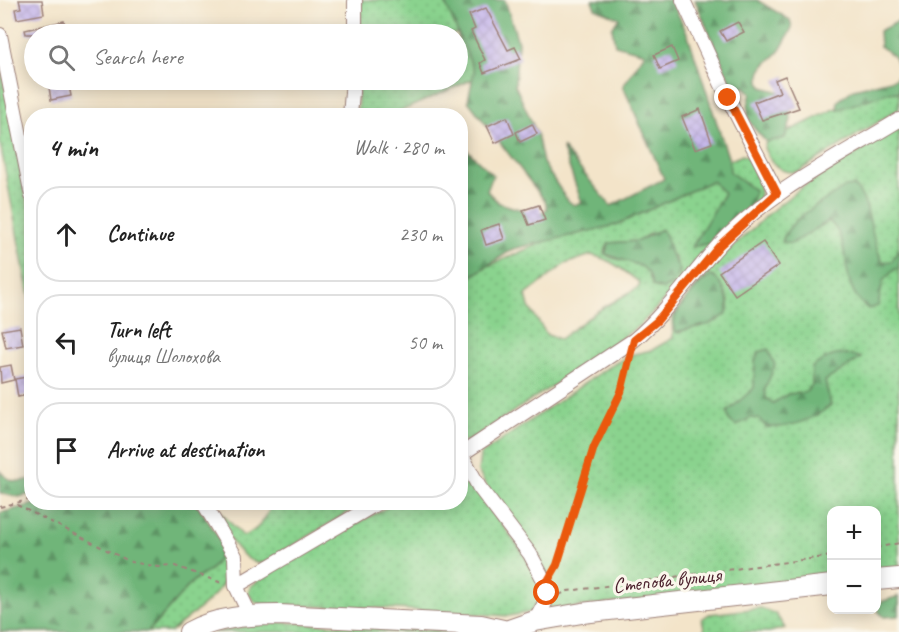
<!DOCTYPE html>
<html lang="en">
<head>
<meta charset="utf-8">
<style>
  :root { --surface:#fff; --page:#f2f2f2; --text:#222; --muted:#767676; --line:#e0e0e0 }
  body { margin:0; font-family:Caveat,sans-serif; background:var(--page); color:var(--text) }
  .controls { position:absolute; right:18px; bottom:18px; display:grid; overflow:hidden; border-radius:12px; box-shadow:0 3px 15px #0003 }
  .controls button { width:54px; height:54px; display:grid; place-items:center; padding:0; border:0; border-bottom:2px solid var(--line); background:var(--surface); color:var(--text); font:30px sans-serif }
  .stop { position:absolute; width:18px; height:18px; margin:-14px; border:4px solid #ea580c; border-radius:50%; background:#fff }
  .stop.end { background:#ea580c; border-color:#fff; box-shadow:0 2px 6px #0008 }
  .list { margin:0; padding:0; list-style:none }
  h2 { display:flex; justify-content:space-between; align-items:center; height:78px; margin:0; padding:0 24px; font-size:26px }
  h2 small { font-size:20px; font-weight:400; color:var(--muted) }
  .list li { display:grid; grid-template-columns:39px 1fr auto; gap:18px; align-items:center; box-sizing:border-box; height:96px; margin:0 12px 12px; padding:0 12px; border:2px solid var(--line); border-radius:24px }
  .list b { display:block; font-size:22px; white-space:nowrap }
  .list p { margin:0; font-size:20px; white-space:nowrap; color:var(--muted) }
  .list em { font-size:20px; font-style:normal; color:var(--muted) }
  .icon { flex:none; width:33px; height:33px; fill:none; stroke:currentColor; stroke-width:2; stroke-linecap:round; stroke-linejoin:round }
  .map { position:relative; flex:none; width:899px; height:632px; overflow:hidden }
  .search { position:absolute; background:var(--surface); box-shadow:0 3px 15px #0003; left:24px; top:24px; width:444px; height:66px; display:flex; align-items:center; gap:15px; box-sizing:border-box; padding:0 21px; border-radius:33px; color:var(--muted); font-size:22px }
  .panel { position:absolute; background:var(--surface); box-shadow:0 3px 15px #0003; left:24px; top:108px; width:444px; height:402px; border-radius:24px }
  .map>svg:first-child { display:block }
  .grass { fill:url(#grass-dots); stroke:#6a795c; stroke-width:1.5; fill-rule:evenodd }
  .forest { fill:url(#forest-firs); stroke:#5c6a52; stroke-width:1.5 }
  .building { fill:url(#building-cross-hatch) }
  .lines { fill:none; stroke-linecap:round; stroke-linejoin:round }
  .street-casing { stroke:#9e827a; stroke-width:16 }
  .secondary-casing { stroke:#9e827a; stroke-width:22 }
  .path { stroke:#9e827a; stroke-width:2; stroke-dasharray:4.5 4.5; stroke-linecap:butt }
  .street { stroke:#fff; stroke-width:14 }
  .secondary { stroke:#fff; stroke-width:20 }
  .route { stroke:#ea580c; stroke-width:8 }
  .labels { text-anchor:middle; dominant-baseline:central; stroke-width:6; stroke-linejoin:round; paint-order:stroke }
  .street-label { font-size:21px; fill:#4a1f2b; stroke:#fbf7ec }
</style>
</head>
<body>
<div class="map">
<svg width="899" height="632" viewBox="0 0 899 632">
  <defs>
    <pattern id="grass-dots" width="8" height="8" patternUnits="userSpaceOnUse" patternTransform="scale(1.5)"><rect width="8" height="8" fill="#8ad38e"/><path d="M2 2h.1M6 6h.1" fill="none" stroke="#79b57b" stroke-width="1.8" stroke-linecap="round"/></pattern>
    <pattern id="forest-firs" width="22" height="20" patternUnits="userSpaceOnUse" patternTransform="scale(1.5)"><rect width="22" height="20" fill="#6fb579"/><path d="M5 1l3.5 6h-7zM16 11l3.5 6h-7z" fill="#5d9363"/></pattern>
    <pattern id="building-cross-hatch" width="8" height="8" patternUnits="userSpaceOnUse" patternTransform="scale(1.5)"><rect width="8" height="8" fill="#c5b6ea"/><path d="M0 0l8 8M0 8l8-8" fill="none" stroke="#ab9cc9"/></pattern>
  </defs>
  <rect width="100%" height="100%" fill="#fbf7ec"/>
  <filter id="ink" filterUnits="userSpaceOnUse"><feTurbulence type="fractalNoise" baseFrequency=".0167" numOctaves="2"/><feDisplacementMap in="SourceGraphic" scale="12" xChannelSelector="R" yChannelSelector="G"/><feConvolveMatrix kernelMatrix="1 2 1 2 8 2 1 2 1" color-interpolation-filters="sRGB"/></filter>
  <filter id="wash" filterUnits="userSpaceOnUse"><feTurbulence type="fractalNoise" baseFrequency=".008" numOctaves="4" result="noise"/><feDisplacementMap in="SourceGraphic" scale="24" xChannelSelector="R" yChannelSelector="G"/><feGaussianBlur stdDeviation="1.35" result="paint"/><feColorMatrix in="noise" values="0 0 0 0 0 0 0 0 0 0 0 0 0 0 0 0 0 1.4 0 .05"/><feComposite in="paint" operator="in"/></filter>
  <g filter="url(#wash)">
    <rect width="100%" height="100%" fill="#f3e4c9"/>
    <!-- grass -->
    <path class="grass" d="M361,0H451L480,76L392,115L357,116L359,80H458V34H361Z
      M0,61L31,222V307L0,143Z
      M899,78V109L799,171C781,176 770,162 764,148L766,142Z
      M899,127V572L877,575L876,510H832L831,580L547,610L551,603L478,471L480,455L607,368L630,355L652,350L673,338L672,318L677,310L715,263L774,209L799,189ZM715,277L729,301L717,321L692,326L678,333L675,330C673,310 692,294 705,279Z
      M742,155L748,157C754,171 763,185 759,200L641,324L574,372L468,441H461V278ZM650,233L676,259L679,275L669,286L659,289L653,286C650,280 650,273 645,268C634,258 612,263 604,252L609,243L638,241ZM591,255C610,259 625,271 640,283L639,287L596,312L560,339L547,335L529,307L526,295L565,264Z
      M461,466L534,569L542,593L531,612L509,616L380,608L265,605L255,602L248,593L251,586L289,560L395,503L460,502Z
      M209,503H212L243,536C258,531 267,518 272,503H363L263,564C237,563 221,522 209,503Z
      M220,540C248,583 199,606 171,632H148L193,581L210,570L218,560L221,549Z
      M761,608L776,614L785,628L769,632H705L702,619L709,614Z
      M272,622L490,632H213Z"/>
    <!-- forest -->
    <path class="forest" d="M444,0H505L518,42L515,85L537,134L543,163L567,200L574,205L582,203L562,147L611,206L664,179L623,86L645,53L615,45L612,28L619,18L595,8L592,0H671L688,35L729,160L730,172L755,191L750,206L716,242L692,247L724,193L712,181L616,225L513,249L461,283V144L493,175L487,191L499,203L539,215L547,209L545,201L468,101L474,71Z
      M695,0H757L790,20L792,28C788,35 784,44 780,50C769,64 754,68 762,87L788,94L791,120L785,138L766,142C749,122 743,120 751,93L745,87L736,88L730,81Z
      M899,21V69L894,57L880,46L879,31Z
      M899,74V92L887,93L837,110L838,101L854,89L895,79Z
      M854,186C873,204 868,237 883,262L892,261L899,248V269H895L883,281L878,306L868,309C836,285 855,244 829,221L791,244L782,242C788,218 826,201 845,187Z
      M661,229L666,235L671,254L680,270L673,283L663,289L653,286L648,272L641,266L605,254L609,243L638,241Z
      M712,276C724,283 732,303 726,315L710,324L676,332C675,328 673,323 675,318C678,307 702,279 712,276Z
      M768,349L775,365L765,389L766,398L773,403L788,394L806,392L812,385V367C830,355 841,350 861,358L825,381L831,405C814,420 788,429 766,427L759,419L750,418L736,426L729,420L727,412L754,388L755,361L759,352Z
      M0,471C9,483 18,483 31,479V494L19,497L0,493Z
      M38,503H197L220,540L221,549L218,560L210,570L193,581L148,632H0V513Z
      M899,596V616L884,617L878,611L880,602Z"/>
    <g id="blocks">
      <!-- building -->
      <path class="building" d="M19,0H42L44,14L17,19L15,9L21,8Z
        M486,8L508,50L515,47L521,59L484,73L480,63L485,60L471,31L475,29L469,15Z
        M64,21L67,34H26L25,30Z
        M738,22L744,32L726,41L720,31Z
        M672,47L678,61L660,69L654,55Z
        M785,76L799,108L762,120L754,102L780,92L775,80Z
        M48,80H68L71,96L51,100Z
        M700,109L712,143L695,149L682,117Z
        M507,117L514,134L495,143L487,126Z
        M532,124L537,134L520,142L516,132Z
        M539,205L545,220L529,225L523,210Z
        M499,224L504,239L486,245L481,230Z
        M763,242L779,265L735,295L719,272Z
        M20,327L23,345L6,348L2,330Z
        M11,365L14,380L1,383L0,367Z
        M32,376V394L18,397L15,379Z"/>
    </g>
  </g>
  <g filter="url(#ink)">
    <use href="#blocks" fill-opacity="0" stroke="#9e827a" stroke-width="1.5"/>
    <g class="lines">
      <defs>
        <path id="street" d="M683,0L728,98L777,193
          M355,34V0
          M0,35L32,196
          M350,116L353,80
          M460,452L479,487L530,554L546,584L545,603L535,621
          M460,455L634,340C667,312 690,277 719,245C769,191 837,158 899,120
          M203,502L235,556L236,586L250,615
          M236,586L379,502"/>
        <path id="secondary" d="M876,580L899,578
          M509,630L535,621L582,613L832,585
          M189,632C216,617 249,615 279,615L481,625L512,632"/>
      </defs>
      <!-- street casing -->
      <use href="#street" class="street-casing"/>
      <!-- secondary casing -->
      <use href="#secondary" class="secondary-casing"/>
      <!-- path -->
      <path class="path" d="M17,505L131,562L159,567L175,566L222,583
        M0,507L32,499
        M876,548L899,543
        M554,571C568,539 574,504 586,471C600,433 619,399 629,360
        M559,595L568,591L832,556"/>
      <!-- street -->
      <use href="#street" class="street"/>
      <!-- secondary -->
      <use href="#secondary" class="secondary"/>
    </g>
  </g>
  <g class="lines" filter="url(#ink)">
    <!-- route -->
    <path class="route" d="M547,593L546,584L557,565L594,447L621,392L634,340L657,321L720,245L777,193L728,98"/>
  </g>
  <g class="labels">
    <!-- street labels -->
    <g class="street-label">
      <text transform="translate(667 580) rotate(-6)">Степова вулиця</text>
    </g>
  </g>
</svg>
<div class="controls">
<button>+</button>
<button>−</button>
</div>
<div class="stop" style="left:547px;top:593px"></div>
<div class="stop end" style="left:728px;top:98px"></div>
<div class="search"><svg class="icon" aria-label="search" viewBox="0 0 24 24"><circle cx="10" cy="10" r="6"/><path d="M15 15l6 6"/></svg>Search here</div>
<section class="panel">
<h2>4 min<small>Walk · 280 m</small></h2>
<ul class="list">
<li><svg class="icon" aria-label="ahead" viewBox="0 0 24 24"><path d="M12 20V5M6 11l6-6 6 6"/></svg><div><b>Continue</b></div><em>230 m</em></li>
<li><svg class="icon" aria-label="left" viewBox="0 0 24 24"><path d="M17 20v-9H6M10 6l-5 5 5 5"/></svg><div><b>Turn left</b><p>вулиця Шолохова</p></div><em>50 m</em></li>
<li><svg class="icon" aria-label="arrive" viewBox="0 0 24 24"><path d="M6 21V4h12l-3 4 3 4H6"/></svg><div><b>Arrive at destination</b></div></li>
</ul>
</section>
</div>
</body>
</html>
